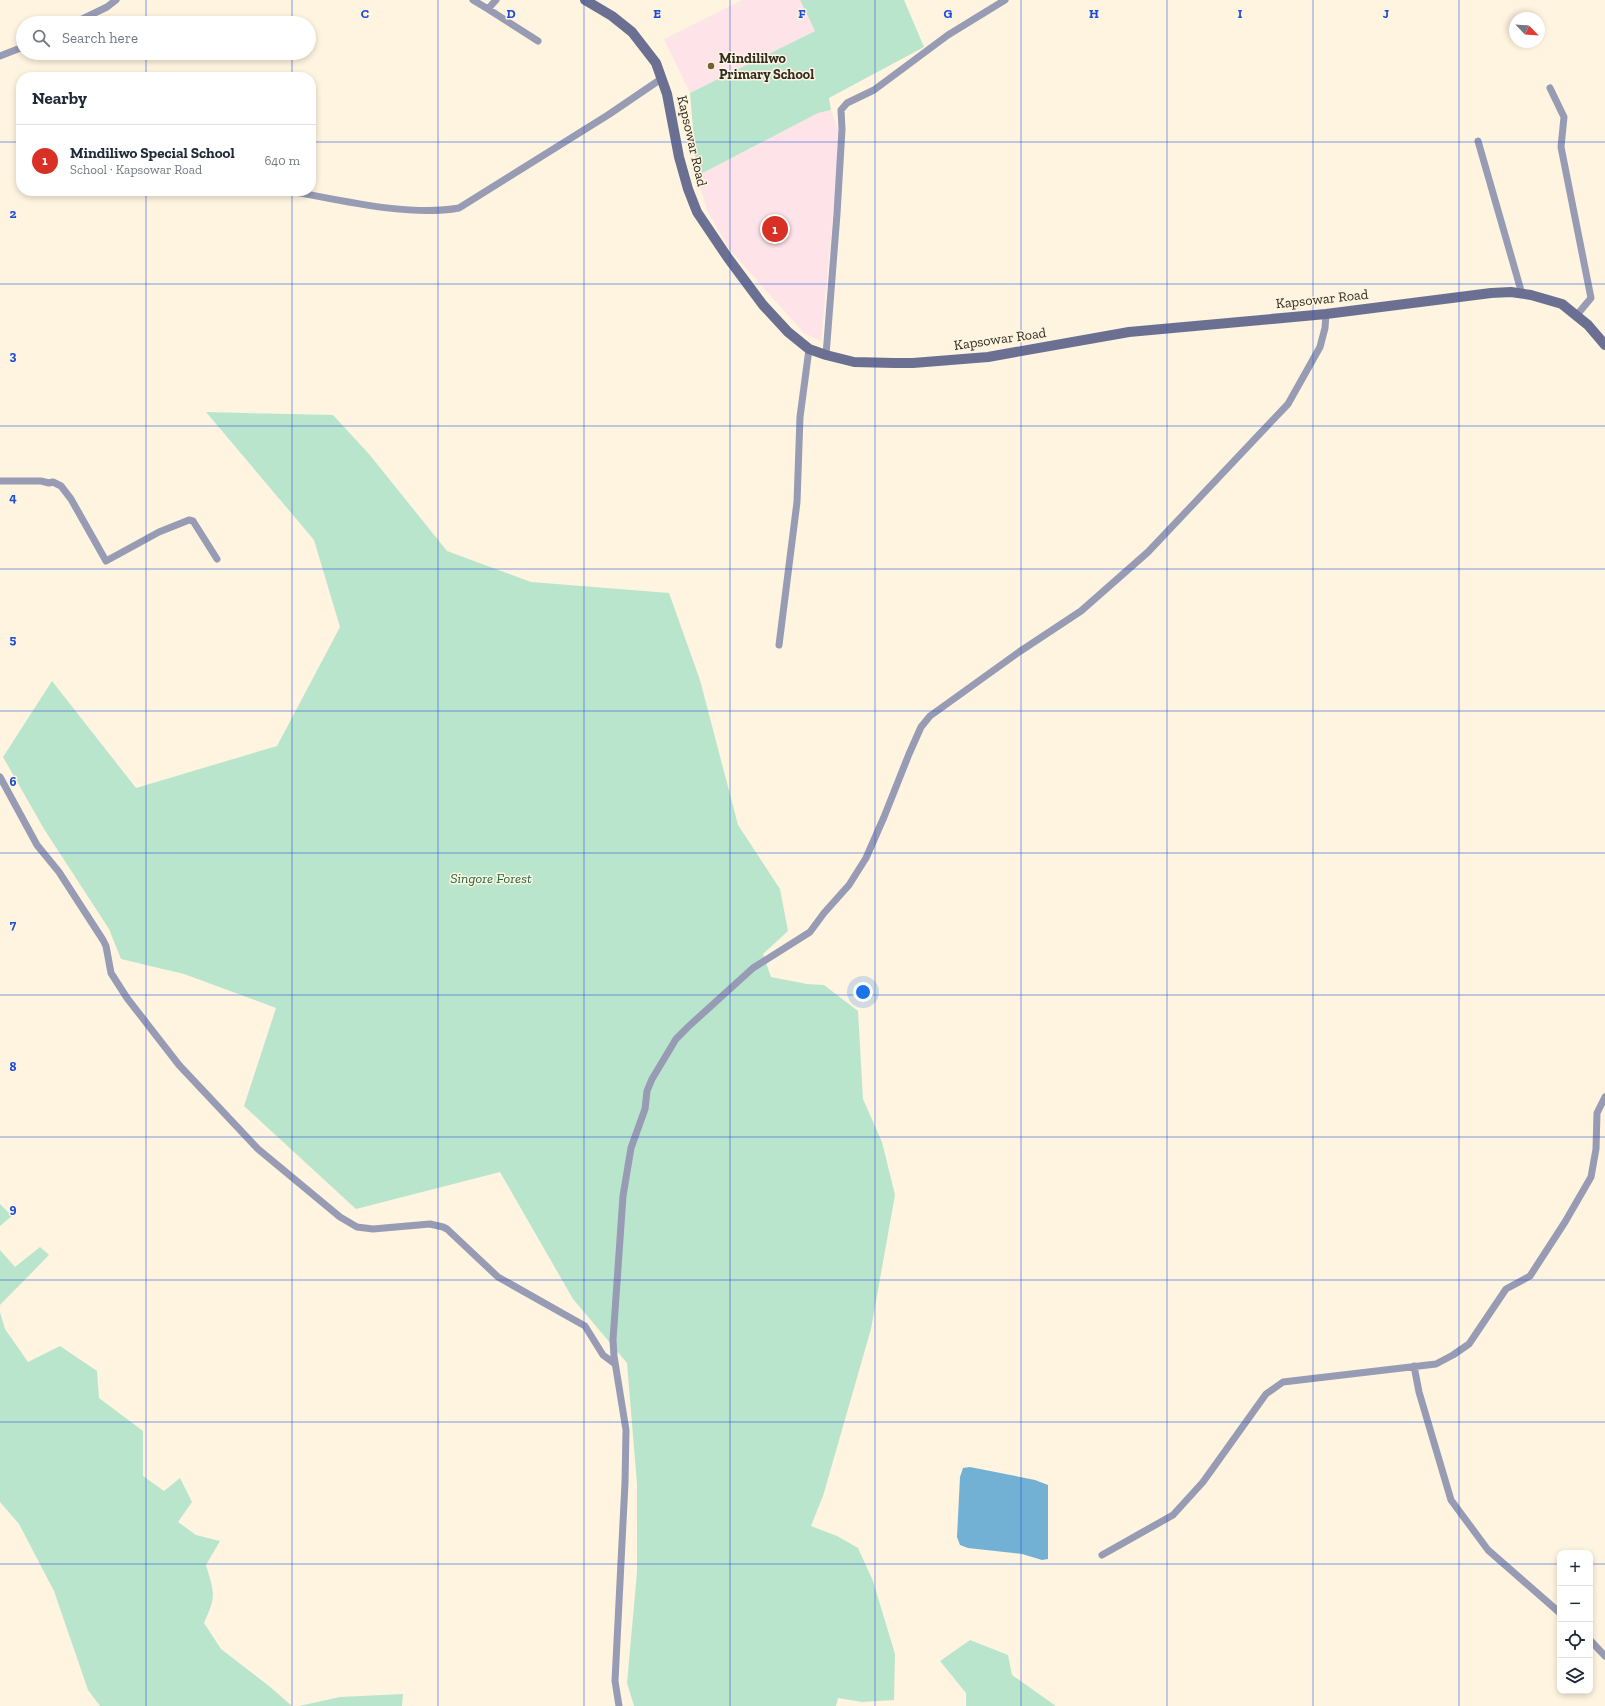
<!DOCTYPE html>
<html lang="en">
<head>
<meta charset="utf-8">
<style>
  :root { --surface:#fff; --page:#f2f2f3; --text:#1f2937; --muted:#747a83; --line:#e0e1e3; --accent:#d93025 }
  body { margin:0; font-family:"Zilla Slab",serif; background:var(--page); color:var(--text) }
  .controls { position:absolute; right:12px; bottom:12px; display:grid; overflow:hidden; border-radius:8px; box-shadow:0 2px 6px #0003 }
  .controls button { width:36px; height:36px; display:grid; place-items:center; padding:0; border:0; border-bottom:1px solid var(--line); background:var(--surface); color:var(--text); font:20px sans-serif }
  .compass { position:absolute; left:1509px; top:12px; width:36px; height:36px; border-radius:50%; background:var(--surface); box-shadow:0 2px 6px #0003; rotate:115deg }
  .you { position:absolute; left:863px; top:992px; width:14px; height:14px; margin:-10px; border:3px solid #fff; border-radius:50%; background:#1a73e8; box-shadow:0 0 0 6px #1a73e833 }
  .badge { display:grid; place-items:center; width:26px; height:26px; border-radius:50%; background:var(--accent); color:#fff; font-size:13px; font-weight:700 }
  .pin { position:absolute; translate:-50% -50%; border:2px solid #fff; box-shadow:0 1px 4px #0006 }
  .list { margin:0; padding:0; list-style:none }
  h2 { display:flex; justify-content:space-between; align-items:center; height:52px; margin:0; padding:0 16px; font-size:17px }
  h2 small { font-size:13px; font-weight:400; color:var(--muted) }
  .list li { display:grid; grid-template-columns:26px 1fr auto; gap:12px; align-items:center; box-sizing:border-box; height:72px; padding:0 16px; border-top:1px solid var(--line) }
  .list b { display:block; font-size:15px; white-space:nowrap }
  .list p { margin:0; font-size:13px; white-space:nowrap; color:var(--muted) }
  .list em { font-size:13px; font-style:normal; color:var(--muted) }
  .icon { flex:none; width:22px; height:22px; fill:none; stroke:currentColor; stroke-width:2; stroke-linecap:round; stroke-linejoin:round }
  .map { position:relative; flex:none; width:1605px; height:1706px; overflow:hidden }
  .search { position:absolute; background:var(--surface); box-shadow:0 2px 6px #0003; left:16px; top:16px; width:300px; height:44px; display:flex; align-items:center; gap:10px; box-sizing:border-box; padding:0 14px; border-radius:22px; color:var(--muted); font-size:15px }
  .panel { position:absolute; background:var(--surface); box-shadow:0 2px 6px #0003; left:16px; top:72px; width:300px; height:124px; border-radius:16px }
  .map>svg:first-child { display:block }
  .education { fill:#fee3e8 }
  .green { fill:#bae5cd }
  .water { fill:#73b1d4 }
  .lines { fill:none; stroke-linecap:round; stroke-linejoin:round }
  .minor { stroke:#979bb4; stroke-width:7 }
  .secondary { stroke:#6b7093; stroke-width:10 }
  .grid { fill:none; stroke:#1d4ed8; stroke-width:1; stroke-opacity:0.55 }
  .poi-dot { fill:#716330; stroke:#fef4df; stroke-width:1.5 }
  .labels { text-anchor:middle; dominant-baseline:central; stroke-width:3; stroke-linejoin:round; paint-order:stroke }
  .poi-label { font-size:14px; font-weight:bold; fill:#322d23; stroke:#fef4df; text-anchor:start }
  .street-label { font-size:14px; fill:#322d23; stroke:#fef4df }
  .park-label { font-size:14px; font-style:italic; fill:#1d6646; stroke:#fef4df }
  .grid-label { font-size:13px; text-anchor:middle; font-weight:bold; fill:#1d4ed8; stroke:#fef4df; stroke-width:3; stroke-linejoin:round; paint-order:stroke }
</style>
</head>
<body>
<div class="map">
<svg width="1605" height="1706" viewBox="0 0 1605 1706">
  <rect width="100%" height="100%" fill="#fef4df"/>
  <!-- education -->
  <path class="education" d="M742,0H800L815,31L690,93L664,39Z
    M831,110L838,129L836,186L821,341L804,333L729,249L707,210L697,176L818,113Z"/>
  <!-- green -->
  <path class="green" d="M800,0H904L924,47L829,98L831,110L818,113L697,176L690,93L815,31Z
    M206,412L333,415L369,454L447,551L531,582L669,593L700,680L738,825L780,889L788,931L763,954L771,977L807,984L824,985L858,1011L863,1099L882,1142L895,1195L871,1329L823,1496L811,1526L837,1536L858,1548L873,1581L895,1654L894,1700L862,1702L838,1698L836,1706H634L627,1683L637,1572V1484L627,1363L573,1299L500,1172L356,1209L244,1106L276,1008L184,974L121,959L109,929L44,829L3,757L52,681L136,788L277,746L340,627L314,540Z
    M0,1204L12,1216L0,1226Z
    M40,1247L49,1255L0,1305V1250L15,1267Z
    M0,1312L5,1329L28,1362L60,1346L97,1371L99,1398L143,1431V1476L164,1491L180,1478L192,1502L178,1522L196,1535L220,1541L206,1565C214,1593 217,1595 204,1623L221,1649L269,1686L292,1706H100L88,1690L54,1591L19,1524L0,1502Z
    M970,1640L1008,1655L1012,1675L1056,1706H966V1693L940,1661Z
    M403,1694L402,1706H299L340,1697Z"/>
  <!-- water -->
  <path class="water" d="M970,1467L1035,1480L1048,1485V1559L1042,1560L1022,1554L968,1548L960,1545L957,1537L960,1477L963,1468Z"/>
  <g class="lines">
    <!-- minor -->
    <path class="minor" d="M473,0L488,9L496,0
      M488,9L538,41
      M74,23L107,7L116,0
      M0,56L23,47
      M1550,88L1564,117L1561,147L1591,298L1576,316
      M1478,141L1522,294
      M290,191C340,200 409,217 459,208L608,115L661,79
      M826,355L837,214L842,129L841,110L847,103L874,90L948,35L1005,0
      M0,481H41L49,483L53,482L61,486L71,499L106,561L159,532L189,520L193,521L217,559
      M779,645L797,502L800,417L809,349
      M0,777L37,845L59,872L103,940L106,946L111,973L127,998L179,1065L258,1149L340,1217L357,1227L373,1229L430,1224L443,1227L447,1229L498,1277L585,1326L603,1355L615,1364
      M1414,1366L1419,1392L1451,1500L1488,1550L1560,1613
      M1102,1555L1173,1515L1203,1482L1266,1394L1283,1382L1436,1364L1453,1355L1469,1344L1506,1289L1530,1276L1565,1222L1591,1177L1596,1149L1597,1113L1605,1097
      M1590,1640L1605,1656
      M619,1706L615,1681L625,1483L626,1430L614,1356L613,1340L623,1196L631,1148L645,1109L647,1091L652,1079L676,1039L689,1026L753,968L810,932L824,913L849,885L866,858L884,817L909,754L921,727L930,716L1019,652L1081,611L1148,552L1288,404L1320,347L1325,328L1326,314"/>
    <!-- secondary -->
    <path class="secondary" d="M585,0L612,16L632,32L656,63L667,94L679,157L688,189L697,212L728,258L763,305L788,332L809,349L826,355L854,362L894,363H913L988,357L1129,332L1326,314L1491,293L1511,292L1531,295L1562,304L1588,325L1605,345"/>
  </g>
  <!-- grid -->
  <path class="grid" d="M146,0V23M292,0V23M438,0V1706M584,0V1706M730,0V1706M875,0V1706M1021,0V1706M1167,0V1706M1313,0V1706M1459,0V1706M146,53V77M292,53V77M0,142H21M311,142H1605M146,191V1706M292,191V1706M0,284H1605M0,426H1605M0,569H1605M0,711H1605M0,853H1605M0,995H1605M0,1137H1605M0,1280H1605M0,1422H1605M0,1564H1560M1590,1564H1605"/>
  <!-- markers -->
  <circle class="poi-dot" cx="711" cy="66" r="4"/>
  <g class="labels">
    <!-- poi labels -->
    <g class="poi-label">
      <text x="719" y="58">Mindililwo<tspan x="719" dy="16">Primary School</tspan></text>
    </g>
    <!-- street labels -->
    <g class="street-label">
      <text transform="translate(692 141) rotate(77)">Kapsowar Road</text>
      <text transform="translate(1322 299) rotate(-6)">Kapsowar Road</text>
      <text transform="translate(1000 339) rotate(-8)">Kapsowar Road</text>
    </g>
    <!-- park labels -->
    <g class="park-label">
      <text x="491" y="878">Singore Forest</text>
    </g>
  </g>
  <g class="grid-label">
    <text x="365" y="18">C</text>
    <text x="511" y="18">D</text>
    <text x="657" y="18">E</text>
    <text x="802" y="18">F</text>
    <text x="948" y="18">G</text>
    <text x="1094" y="18">H</text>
    <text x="1240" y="18">I</text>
    <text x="1386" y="18">J</text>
    <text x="13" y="218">2</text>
    <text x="13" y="360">3</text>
    <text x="13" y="502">4</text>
    <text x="13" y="644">5</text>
    <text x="13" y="786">6</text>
    <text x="13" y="929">7</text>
    <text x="13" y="1071">8</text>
    <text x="13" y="1213">9</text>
  </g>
</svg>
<div class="controls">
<button>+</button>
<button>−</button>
<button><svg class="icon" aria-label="locate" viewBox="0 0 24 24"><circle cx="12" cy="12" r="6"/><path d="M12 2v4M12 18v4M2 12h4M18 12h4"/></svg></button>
<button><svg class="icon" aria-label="layers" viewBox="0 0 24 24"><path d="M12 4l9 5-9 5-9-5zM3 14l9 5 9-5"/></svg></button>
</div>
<svg class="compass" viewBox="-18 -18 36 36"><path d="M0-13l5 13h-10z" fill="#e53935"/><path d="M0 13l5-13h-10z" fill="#747a83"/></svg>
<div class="you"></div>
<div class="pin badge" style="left:775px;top:229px">1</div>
<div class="search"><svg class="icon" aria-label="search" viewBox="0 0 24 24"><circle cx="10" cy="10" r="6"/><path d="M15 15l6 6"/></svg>Search here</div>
<section class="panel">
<h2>Nearby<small></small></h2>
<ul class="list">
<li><span class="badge">1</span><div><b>Mindiliwo Special School</b><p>School · Kapsowar Road</p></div><em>640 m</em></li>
</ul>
</section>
</div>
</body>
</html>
